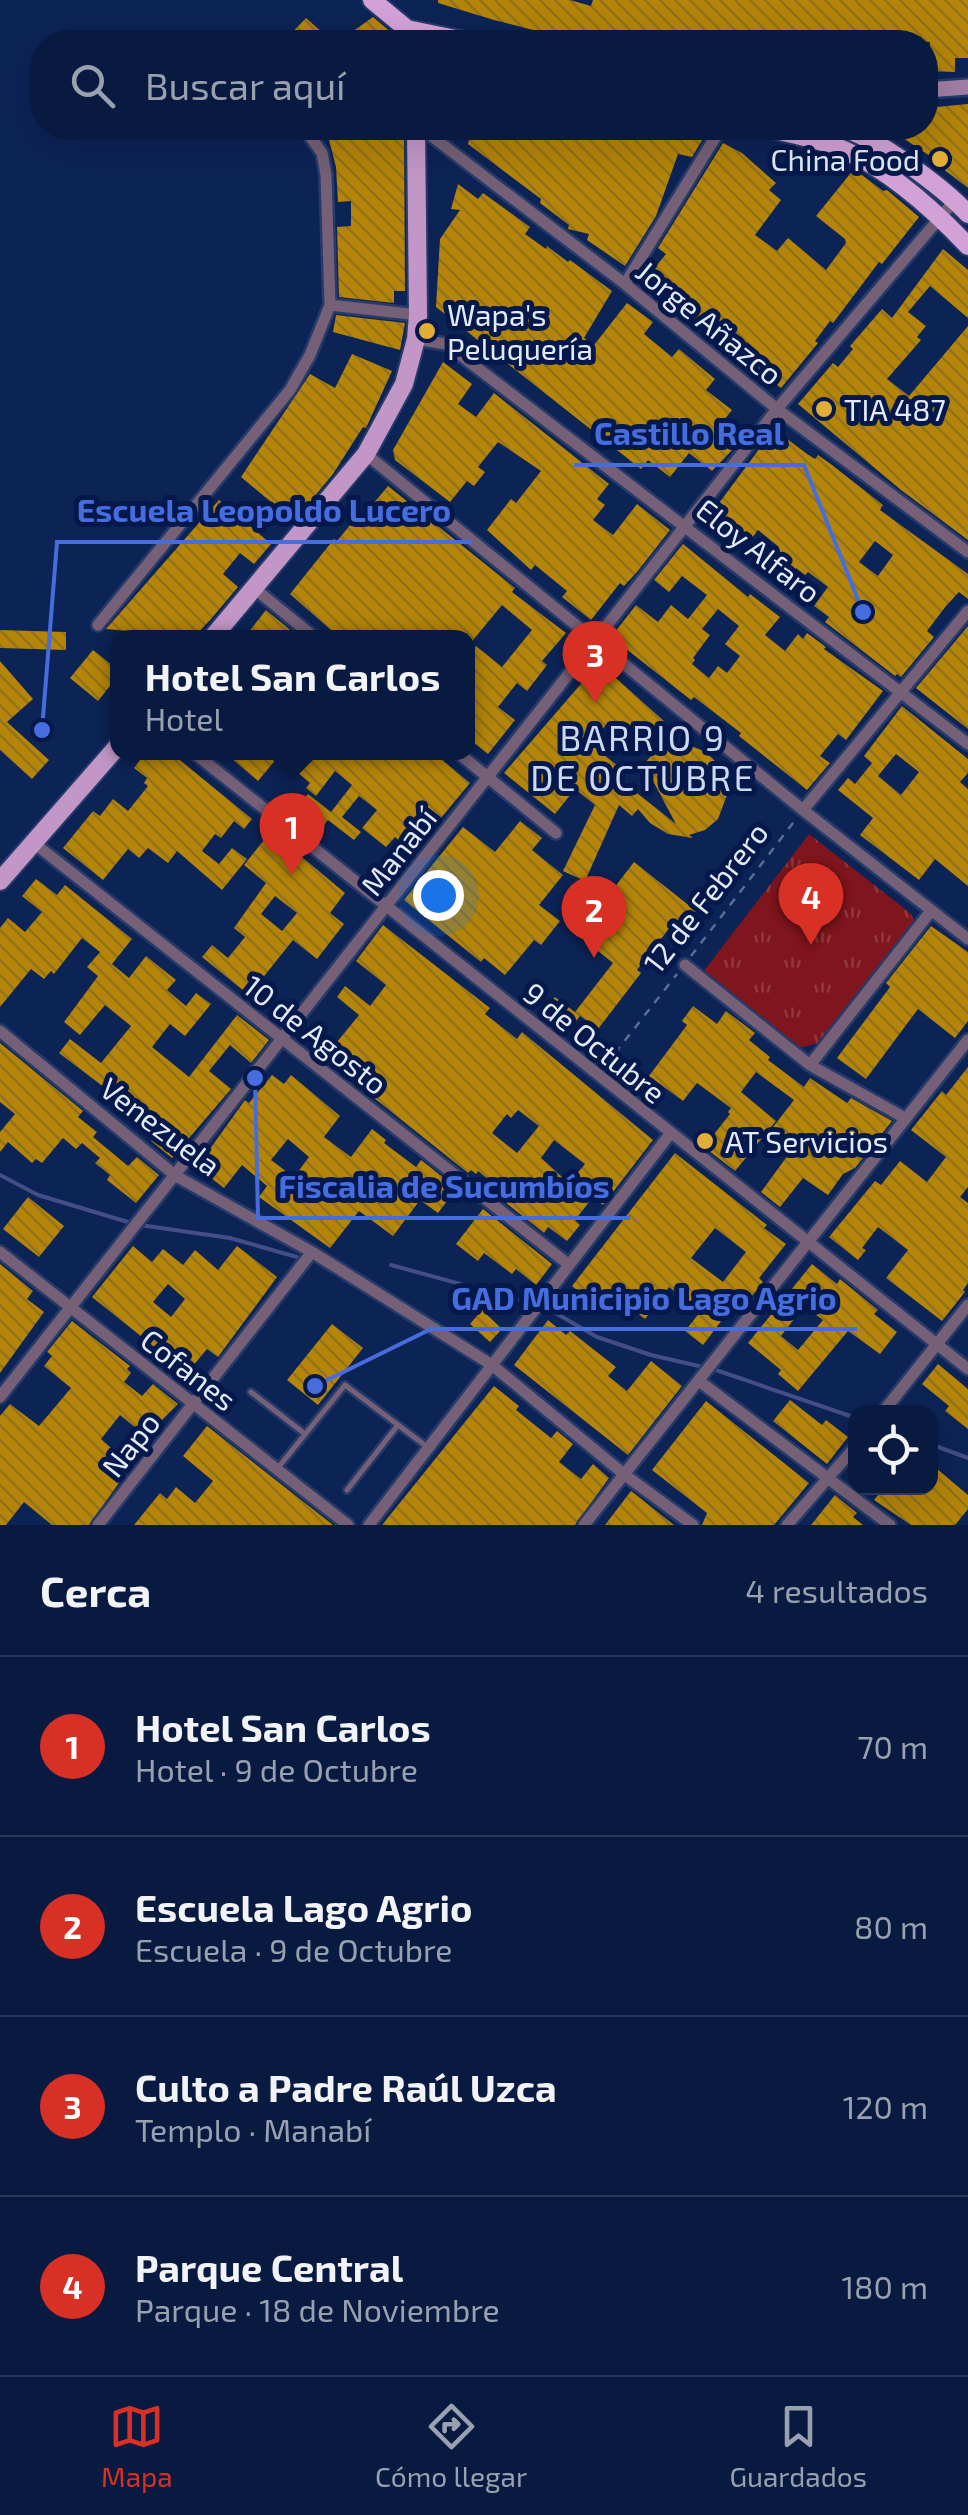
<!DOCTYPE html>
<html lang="es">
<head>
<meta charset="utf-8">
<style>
  :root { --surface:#091a40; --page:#17274b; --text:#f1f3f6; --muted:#99a1b1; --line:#293859; --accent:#d93025 }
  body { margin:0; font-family:"Exo 2",sans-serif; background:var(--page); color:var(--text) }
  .controls { position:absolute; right:30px; bottom:30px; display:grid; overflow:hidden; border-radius:20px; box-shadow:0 10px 40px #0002 }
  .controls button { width:90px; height:90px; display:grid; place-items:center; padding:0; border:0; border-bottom:2px solid var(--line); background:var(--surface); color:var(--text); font:50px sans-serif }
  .you { position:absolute; left:438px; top:895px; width:35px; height:35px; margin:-25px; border:8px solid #fff; border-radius:50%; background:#1a73e8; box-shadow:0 0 0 15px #1a73e833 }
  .badge { display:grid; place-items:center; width:65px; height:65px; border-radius:50%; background:var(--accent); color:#fff; font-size:32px; font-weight:700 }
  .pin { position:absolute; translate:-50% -82px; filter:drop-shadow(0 2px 5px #0008) }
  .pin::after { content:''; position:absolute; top:52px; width:35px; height:30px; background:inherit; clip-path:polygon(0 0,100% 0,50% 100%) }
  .popup { position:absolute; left:110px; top:630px; width:365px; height:130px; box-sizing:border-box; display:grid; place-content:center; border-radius:20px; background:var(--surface); filter:drop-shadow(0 2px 8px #0005); font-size:32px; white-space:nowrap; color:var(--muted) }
  .popup b { font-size:38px; color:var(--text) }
  .popup::after { content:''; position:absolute; left:50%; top:100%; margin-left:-20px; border:20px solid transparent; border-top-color:var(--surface) }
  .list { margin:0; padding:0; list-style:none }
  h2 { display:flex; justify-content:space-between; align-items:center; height:130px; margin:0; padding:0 40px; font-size:42px }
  h2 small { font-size:32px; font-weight:400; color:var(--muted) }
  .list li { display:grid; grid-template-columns:65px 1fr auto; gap:30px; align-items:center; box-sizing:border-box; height:180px; padding:0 40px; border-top:2px solid var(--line) }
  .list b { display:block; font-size:38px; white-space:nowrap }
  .list p { margin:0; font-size:32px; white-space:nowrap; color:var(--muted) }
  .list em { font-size:32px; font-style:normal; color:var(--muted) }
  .icon { flex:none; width:55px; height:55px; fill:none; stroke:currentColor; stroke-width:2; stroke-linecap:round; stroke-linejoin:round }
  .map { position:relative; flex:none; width:968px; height:1525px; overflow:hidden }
  .search { position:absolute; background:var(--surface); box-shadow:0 10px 40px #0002; left:30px; right:30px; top:30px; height:110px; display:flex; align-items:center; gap:25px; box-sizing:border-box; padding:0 35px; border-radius:40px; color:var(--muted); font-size:38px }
  .sheet { height:850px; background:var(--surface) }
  nav { display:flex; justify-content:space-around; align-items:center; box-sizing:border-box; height:140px; border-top:2px solid var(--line); background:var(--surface); font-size:28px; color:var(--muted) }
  nav a { display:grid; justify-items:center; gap:5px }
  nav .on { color:var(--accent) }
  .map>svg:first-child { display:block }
  .park { fill:url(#park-tufts) }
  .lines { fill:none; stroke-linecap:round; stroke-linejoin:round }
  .stream { stroke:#444d85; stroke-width:4 }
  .building { fill:url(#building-back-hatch); fill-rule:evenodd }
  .service-casing { stroke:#263b69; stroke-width:10 }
  .minor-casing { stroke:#263b69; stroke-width:16 }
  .secondary-casing { stroke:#263b69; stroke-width:20 }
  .primary-casing { stroke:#263b69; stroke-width:22 }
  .trunk-casing { stroke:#263b69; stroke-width:22 }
  .path { stroke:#5c6d92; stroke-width:2.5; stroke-dasharray:8 8; stroke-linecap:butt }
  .service { stroke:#756077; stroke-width:5 }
  .minor { stroke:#756077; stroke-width:11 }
  .secondary { stroke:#a07fa4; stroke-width:15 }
  .primary { stroke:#c297c7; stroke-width:18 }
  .trunk { stroke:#d2a2d6; stroke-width:18 }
  .poi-dot { fill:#e3ae35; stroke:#04184b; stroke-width:4 }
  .labels { text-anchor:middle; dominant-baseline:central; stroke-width:10; stroke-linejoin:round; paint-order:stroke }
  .poi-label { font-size:30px; fill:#e4ebf8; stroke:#04184b; text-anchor:start }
  .street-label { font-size:30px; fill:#e4ebf8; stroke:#04184b }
  .quarter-label { font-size:35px; letter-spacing:2.5px; fill:#cbd9f3; stroke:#04184b }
  .leader { fill:none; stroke:#456dde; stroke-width:4 }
  .callout-dot { fill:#456dde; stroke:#04184b; stroke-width:4 }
  .callout-label { font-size:32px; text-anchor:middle; font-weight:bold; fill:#456dde; stroke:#04184b; stroke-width:10; stroke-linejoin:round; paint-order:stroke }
</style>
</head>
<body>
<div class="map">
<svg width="968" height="1525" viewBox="0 0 968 1525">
  <defs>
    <pattern id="park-tufts" width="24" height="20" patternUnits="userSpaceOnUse" patternTransform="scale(2.5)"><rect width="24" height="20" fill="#7f151d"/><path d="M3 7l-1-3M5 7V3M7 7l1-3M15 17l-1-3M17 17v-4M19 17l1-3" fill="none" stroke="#91373f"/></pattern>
    <pattern id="building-back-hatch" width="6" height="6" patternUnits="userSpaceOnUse" patternTransform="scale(2.5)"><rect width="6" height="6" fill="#b48508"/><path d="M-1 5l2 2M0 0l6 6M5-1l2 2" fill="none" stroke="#92721c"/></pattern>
  </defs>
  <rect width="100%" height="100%" fill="#0c2356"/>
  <!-- park -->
  <path class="park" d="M809,834L910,913L916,922L820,1043L798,1048L703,972Z"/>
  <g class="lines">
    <!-- stream -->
    <path class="stream" d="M0,1175L38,1195L131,1223
      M140,1225L230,1238L297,1257
      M391,1265L545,1307L597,1337L651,1355L703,1367
      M713,1369L856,1418
      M930,1444L968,1458"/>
  </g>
  <!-- building -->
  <path class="building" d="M438,0H570L591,6L593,0H968V58H955V72L929,71L930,42H894V37L858,31L856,42H580L494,20L438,3Z
    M373,17L392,33L378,42H338Z
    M306,18L333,42H283Z
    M968,104V188L934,162L936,160L888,128H926V108Z
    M326,128H404L405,291H394V303L339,297L337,227L351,226V201L338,202L336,167Z
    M472,128H689L707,132L692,157L678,154L656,216L625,266L587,240L589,234L568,229L569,225L540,203L541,199L468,144Z
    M723,143L742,153L776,183L769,190L781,200L755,235L777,251L788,238L826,270L846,243L845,239L816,216L854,169L883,191L887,190L919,217L882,264L879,262L833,323L830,321L815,341L818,343L781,388L747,362L731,345L698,320L696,323L644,281L666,254L658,248Z
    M458,184L478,199L483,193L530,227L525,234L546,249L547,246L568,262L570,260L612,291L584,338L594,345L627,303L653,322L644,334L672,357L679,349L715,379L706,390L732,410L716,430L736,446L712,471L689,453L670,477L648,460L641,469L436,307L440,239L460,210L451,209Z
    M943,249L968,270V318L930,286L908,312L926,326L917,337L921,340L887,379L909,396L968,326V540L901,490L798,404L833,363L838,367L853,349L850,346L882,309L892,318Z
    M336,315L405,323L400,350L333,332Z
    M352,354L392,371L366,428L363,427L333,474L294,521L241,477L310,374L335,388Z
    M443,362L472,384L458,404L476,417L494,393L609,484L597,499L605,505L593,520L613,535L637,504L670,530L637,572L624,586L620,583L591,620L562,597L567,591L535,565L531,570L487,530L511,499L516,503L541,471L498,442L478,467L485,472L474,486L467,481L450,502L395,460L393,450Z
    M774,429L807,454L815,459L818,455L832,465L883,505L880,510L968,574V599L959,592L946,606L927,631L934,637L901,677L897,674L895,676L825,622L829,617L814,606L828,587L808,572L805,575L796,568L785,583L764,567L779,547L758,530L752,538L742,530L732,543L705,522ZM875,541L893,555L878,576L859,562Z
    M388,486L515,588L512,592L566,633L542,661L547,665L527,691L517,683L498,707L515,720L488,754L467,737V658L476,646L502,667L532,630L502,605L469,645L467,638H340L290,594L334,539L337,541L355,519L358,522Z
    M219,500L271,544L254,564L240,553L223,574L238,587L211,619L194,637L106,629Z
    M683,544L748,597L750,594L780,617L765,635L785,651L798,634L803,639L807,633L826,647L824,649L883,691L846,740L838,734L820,756L830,763L807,790L739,736L741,733L694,697L691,700L611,637L636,605L658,622L671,605L688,619L707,595L682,576L669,592L654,580ZM718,609L739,626L725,644L740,656L727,673L718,666L709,678L692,664L695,660L693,658L710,635L702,629Z
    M266,610L300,638H244Z
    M968,626V729L916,688Z
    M0,630L66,632V650L0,648Z
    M93,650L117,669V677L98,701L70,678Z
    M0,661L33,699L7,722L49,760L32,779L0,750Z
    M599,663L665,722L642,749L608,722L591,744L624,771L618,778L676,824L644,764L651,756L643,750L691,746L706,752L718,764L726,779L727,795L718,819L705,830L689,835L693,838L668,834L650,823L638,809L632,816L619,805L585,881L563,871L595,805L575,789L555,814L504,773Z
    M902,706L968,759V773L960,782L968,789V886L935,859L919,880L860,835L873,818L838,790L848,778L855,784L872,763L864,756ZM896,754L919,772L901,795L878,776Z
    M146,752H170L252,819L244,829L234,821L221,838L215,834L202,851L219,864L232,848L247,859L222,890L177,851L168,863L148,848L139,858L128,849L103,880L63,848L93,811L100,816L113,799L128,811L148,786L144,783L147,778L134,768Z
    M224,752H282L258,781Z
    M313,752H446L441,759L470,783L421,842L419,840L411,850L395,837L386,847L362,828L377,810L359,796L342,817L361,832L354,840L328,820L320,830L295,810L308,794L331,812L352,785L335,771L316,796L306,788L310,783L297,772Z
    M520,821L542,838L532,850L563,875L539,905L560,921L541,945L534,940L505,975L484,958L481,962L404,900L463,827L495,852Z
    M271,831L345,893L330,913L344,924L317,959L293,940L249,995L202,957L212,945L228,958L245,937L234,928L266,883L244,865ZM275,896L297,913L282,931L261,914Z
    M634,862L696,911L682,929L674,922L637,970L641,973L598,1029L575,1012L613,963L578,935Z
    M36,879L57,895L65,885L132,939L112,964L129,978L146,956L176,980L167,990L186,1006L196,993L211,1004L185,1036L170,1024L152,1047L189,1077L237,1015L269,1040L251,1063L230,1045L209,1071L231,1089L172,1158L151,1141L155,1137L129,1116L140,1102L120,1085L113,1094L59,1053L70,1039L101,1063L131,1026L105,1005L80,1035L64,1022L98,976L87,967L100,952L82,938L54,974L51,971L44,979L31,969L0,1007V928L8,918L25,932L42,912L22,896Z
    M383,925L490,1008L485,1014L517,1039L522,1032L653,1140L603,1205L593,1197L575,1220L580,1225L567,1241L548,1227L544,1233L496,1195L501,1190L478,1171L476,1174L471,1170L468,1173L324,1058L359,1015L337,997L345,986L370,1006L386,985L356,961ZM518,1110L539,1126L517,1153L492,1133L507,1114L511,1118ZM554,1140L585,1164L569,1183L541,1158Z
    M931,926L968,952V1021L955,1038L918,1009L866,1079L837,1058L890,987L886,983Z
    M555,997L580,1016L569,1030L544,1011Z
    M693,1006L717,1024L726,1011L755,1033L749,1040L770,1057L768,1060L804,1087L810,1078L847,1103L851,1098L892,1121L855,1168L843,1174L828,1195L803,1178L780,1207L761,1192L796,1144L773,1127L794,1100L756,1072L741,1092L776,1121L735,1171L704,1147L730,1114L728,1112L731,1108L697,1083L683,1101L649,1076L687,1025L682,1021Z
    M0,1043L83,1111L78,1117L97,1132L93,1137L128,1166L137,1157L159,1175L136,1203L107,1180L110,1175L95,1163L100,1158L82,1143L76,1149L63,1138L42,1163L36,1159L32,1163L8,1142L0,1152V1132L15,1114L0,1102Z
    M968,1067V1187L960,1197L968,1203V1283L963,1290L965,1292L942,1321L886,1278L908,1250L878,1227L862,1248L866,1250L858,1260L829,1237L875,1181L881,1185L900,1161L927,1182L946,1157L911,1130L942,1091L946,1095Z
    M272,1075L284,1084L291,1075L340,1116L324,1137L351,1157L372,1129L386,1140L384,1143L416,1167L421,1160L457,1188L438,1213L420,1200L393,1236L359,1211L330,1248L259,1197L267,1186L242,1165L224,1188L197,1167L245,1100L249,1103ZM288,1139L309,1157L294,1177L271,1160Z
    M675,1153L767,1225L764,1228L786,1244L759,1278L763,1282L748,1301L741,1295L703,1345L685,1331L701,1311L669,1287L645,1319L619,1300L612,1309L593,1294L588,1299L572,1286ZM715,1228L746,1252L723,1282L691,1258Z
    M28,1197L64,1226L39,1257L3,1229Z
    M483,1209L552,1264L536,1285L516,1269L512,1274L484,1253L478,1261L456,1244Z
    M133,1246L152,1262L163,1249L183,1265L195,1250L218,1270L237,1246L277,1277L218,1357L207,1349L187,1373L92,1297ZM168,1284L185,1299L171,1317L153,1302Z
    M0,1264L33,1291L27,1299L44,1312L0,1373Z
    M812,1264L837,1284L840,1279L878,1310L874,1314L897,1332L880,1354L848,1331L798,1391L778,1374L781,1370L748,1343ZM804,1306L823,1320L798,1350L781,1336Z
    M482,1310L502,1329L490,1342L470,1324Z
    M548,1320L566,1335L570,1331L616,1367L608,1376L627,1391L651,1361L682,1386L628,1455L514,1365Z
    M72,1321L130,1366L127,1369L131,1373L124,1382L142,1396L153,1384L178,1404L146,1436L120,1415L101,1439L131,1466L89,1525H52L24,1502L6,1525H0V1416L10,1404L39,1426L71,1388L44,1366L52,1356L47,1352Z
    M332,1324L363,1348L318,1405L287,1380Z
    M938,1364L968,1389V1429L945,1411L949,1406L922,1384Z
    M494,1386L519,1406L516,1410L551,1438L557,1431L573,1444L559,1462L581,1479L593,1464L609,1478L575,1525H382Z
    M790,1400L822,1425L826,1420L848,1437L827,1464L773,1421Z
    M706,1401L809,1483L774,1525H702L707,1513L652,1470Z
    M207,1426L333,1525H134L160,1493L167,1499L176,1487L195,1503L213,1481L183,1456Z
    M930,1463L968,1495V1509L955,1525H911L874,1500L884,1488H930Z
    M631,1491L635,1494L674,1525H605Z
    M835,1495L857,1513L853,1517L863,1525H811Z"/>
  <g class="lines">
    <defs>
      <path id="service" d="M251,1392L305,1434
        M277,1469L345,1385L426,1446
        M347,1490L398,1425"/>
      <path id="minor" d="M421,128L625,284L777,409L968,552
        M625,284L721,128
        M330,305L418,315
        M416,339L446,344L968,744
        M366,454L803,810L968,939
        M254,588L315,638
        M98,625L290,390L310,355L330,305L326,175L322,153L304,128
        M193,752L968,1369
        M457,752L556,833
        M803,810L968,611
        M34,843L568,1264
        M685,965L810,1065L905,1118
        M0,1031L176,1176L312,1252L492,1365L625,1475L693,1525
        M810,1065L931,911
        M0,1252L348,1525
        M699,1381L890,1525
        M0,1397L777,409L955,200
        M883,1412L968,1305
        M98,1525L312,1252
        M369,1525L670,1134
        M584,1525L968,1040
        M787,1525L856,1446"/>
      <path id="secondary" d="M926,90L968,87"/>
      <path id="primary" d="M212,638L366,454L404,384L416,339L418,315L416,128
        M0,881L117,747"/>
      <path id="trunk" d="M372,0L407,29L470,42
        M769,128C793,135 821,139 844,150C891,171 933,209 968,246
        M842,128C876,137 944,188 968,214"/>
    </defs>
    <!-- service casing -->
    <use href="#service" class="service-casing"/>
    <!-- minor casing -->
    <use href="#minor" class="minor-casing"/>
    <!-- secondary casing -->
    <use href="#secondary" class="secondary-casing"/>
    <!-- primary casing -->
    <use href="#primary" class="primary-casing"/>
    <!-- trunk casing -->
    <use href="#trunk" class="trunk-casing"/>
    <!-- path -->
    <path class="path" d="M691,956L796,819
      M605,1066L677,974"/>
    <!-- service -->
    <use href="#service" class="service"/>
    <!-- minor -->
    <use href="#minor" class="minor"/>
    <!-- secondary -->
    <use href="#secondary" class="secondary"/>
    <!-- primary -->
    <use href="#primary" class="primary"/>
    <!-- trunk -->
    <use href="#trunk" class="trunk"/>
  </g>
  <!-- markers -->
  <g class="poi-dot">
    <circle cx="940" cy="159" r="10"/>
    <circle cx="427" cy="331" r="10"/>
    <circle cx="824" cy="409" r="10"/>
    <circle cx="705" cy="1141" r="10"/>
  </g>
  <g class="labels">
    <!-- poi labels -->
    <g class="poi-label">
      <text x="920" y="159" text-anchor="end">China Food</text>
      <text x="447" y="314">Wapa's<tspan x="447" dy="34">Peluquería</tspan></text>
      <text x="844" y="409">TIA 487</text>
      <text x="725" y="1141">AT Servicios</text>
    </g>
    <!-- street labels -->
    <g class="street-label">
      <text transform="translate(710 322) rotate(39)">Jorge Añazco</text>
      <text transform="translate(759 550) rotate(38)">Eloy Alfaro</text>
      <text transform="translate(398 851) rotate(-52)">Manabí</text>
      <text transform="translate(705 897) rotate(-52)">12 de Febrero</text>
      <text transform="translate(316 1034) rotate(38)">10 de Agosto</text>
      <text transform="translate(595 1042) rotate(39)">9 de Octubre</text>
      <text transform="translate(161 1126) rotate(37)">Venezuela</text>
      <text transform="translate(189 1369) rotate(38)">Cofanes</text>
      <text transform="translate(130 1444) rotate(-52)">Napo</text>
    </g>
    <!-- quarter labels -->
    <g class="quarter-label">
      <text x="643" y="737">BARRIO 9<tspan x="643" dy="40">DE OCTUBRE</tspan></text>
    </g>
  </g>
  <!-- callouts -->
  <path class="leader" d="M863 612L804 465H574M42 730L57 542H471M255 1078L258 1218H630M315 1386L431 1329H857"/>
  <g class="callout-dot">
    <circle cx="863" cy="612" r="10"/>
    <circle cx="42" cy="730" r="10"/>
    <circle cx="255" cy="1078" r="10"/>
    <circle cx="315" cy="1386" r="10"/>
  </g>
  <g class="callout-label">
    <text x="689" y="445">Castillo Real</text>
    <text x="264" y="522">Escuela Leopoldo Lucero</text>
    <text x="444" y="1198">Fiscalia de Sucumbíos</text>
    <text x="644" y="1310">GAD Municipio Lago Agrio</text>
  </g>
</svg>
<div class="controls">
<button><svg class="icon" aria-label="locate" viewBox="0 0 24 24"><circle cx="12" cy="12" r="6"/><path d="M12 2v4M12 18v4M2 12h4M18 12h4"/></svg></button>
</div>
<div class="you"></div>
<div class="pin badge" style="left:292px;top:875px">1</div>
<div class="popup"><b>Hotel San Carlos</b>Hotel</div>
<div class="pin badge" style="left:594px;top:958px">2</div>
<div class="pin badge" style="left:595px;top:703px">3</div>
<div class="pin badge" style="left:811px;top:945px">4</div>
<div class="search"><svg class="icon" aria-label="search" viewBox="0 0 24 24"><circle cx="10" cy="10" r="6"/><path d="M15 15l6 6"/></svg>Buscar aquí</div>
</div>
<section class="sheet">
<h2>Cerca<small>4 resultados</small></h2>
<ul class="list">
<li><span class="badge">1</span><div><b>Hotel San Carlos</b><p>Hotel · 9 de Octubre</p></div><em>70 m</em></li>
<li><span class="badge">2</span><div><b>Escuela Lago Agrio</b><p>Escuela · 9 de Octubre</p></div><em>80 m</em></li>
<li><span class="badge">3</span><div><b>Culto a Padre Raúl Uzca</b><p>Templo · Manabí</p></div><em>120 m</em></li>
<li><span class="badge">4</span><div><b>Parque Central</b><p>Parque · 18 de Noviembre</p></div><em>180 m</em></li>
</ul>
</section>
<nav>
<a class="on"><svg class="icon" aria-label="map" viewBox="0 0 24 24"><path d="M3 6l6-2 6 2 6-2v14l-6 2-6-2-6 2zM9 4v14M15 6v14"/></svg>Mapa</a>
<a><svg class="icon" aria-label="directions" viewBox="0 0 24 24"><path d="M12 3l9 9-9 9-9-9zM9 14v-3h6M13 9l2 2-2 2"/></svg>Cómo llegar</a>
<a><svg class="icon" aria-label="saved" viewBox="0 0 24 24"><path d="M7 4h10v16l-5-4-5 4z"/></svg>Guardados</a>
</nav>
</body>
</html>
